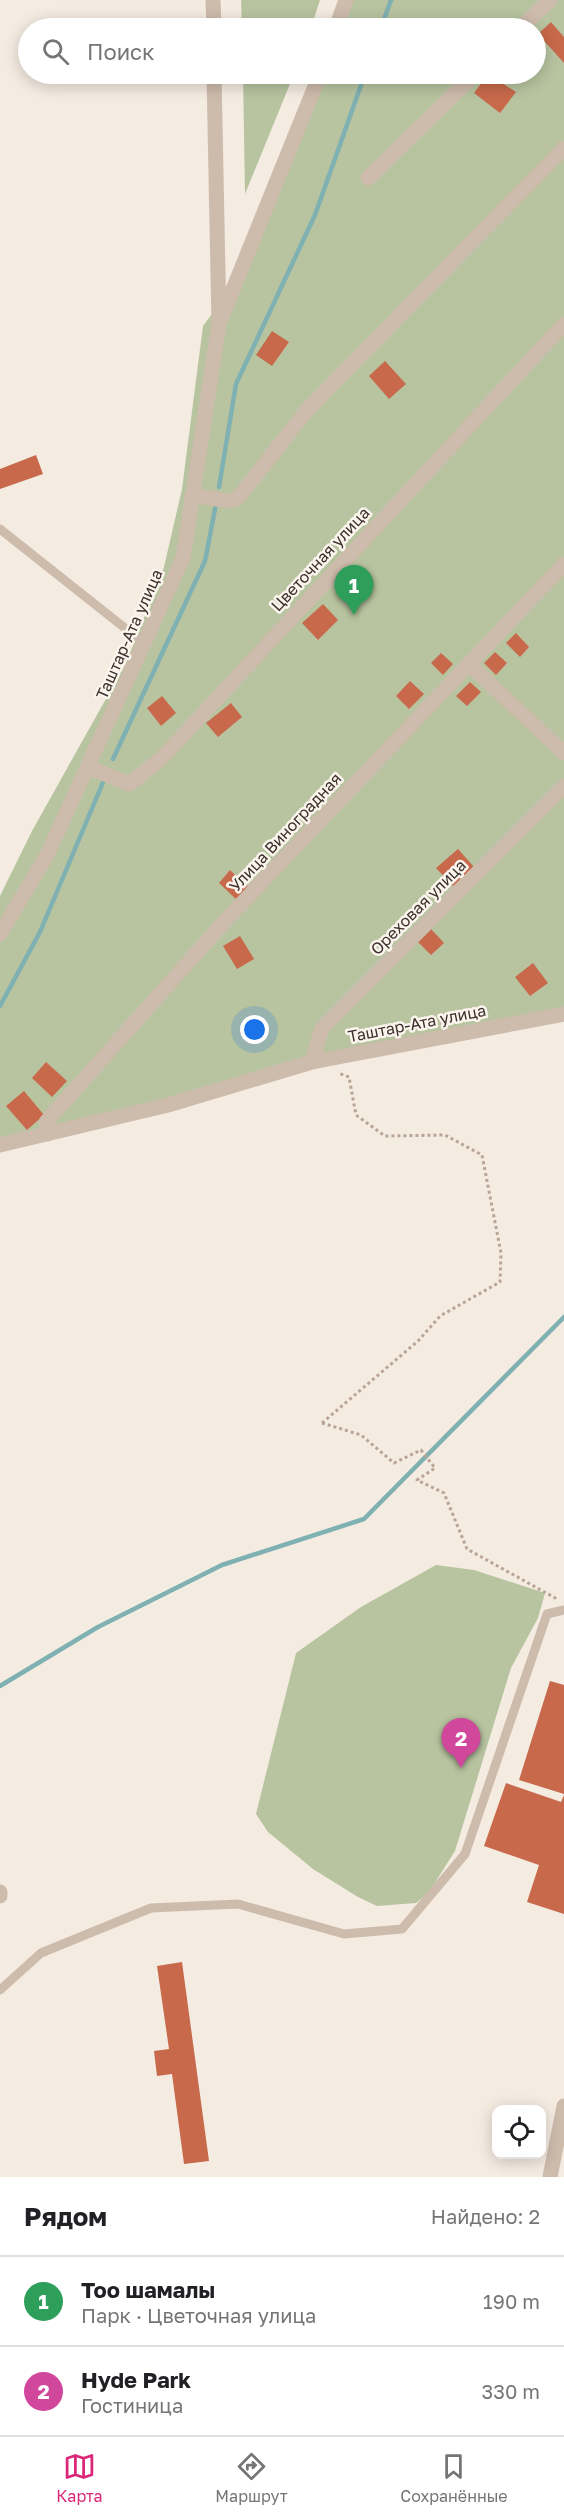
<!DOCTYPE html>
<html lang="ru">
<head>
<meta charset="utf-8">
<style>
  :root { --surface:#fff; --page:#f6f6f6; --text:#202124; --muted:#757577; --line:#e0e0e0; --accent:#db2777 }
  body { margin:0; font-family:"Golos Text",sans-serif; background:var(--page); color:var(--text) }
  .controls { position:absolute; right:18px; bottom:18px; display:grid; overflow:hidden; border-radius:12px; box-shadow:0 3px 15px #0003 }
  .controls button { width:54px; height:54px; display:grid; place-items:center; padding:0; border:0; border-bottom:2px solid var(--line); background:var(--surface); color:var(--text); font:30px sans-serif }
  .you { position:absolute; left:255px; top:1030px; width:21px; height:21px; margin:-15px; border:4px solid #fff; border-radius:50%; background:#1a73e8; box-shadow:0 0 0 9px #1a73e833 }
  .badge { display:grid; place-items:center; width:39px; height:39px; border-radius:50%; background:var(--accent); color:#fff; font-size:20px; font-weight:700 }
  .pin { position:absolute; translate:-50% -50px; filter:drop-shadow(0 2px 3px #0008) }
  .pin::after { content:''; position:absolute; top:32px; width:21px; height:18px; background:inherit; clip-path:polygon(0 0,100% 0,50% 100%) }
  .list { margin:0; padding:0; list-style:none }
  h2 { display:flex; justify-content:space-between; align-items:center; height:78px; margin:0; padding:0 24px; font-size:26px }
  h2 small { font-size:20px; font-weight:400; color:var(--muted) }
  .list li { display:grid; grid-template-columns:39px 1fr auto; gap:18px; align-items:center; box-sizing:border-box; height:90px; padding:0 24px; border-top:2px solid var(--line) }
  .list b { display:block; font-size:22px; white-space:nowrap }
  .list p { margin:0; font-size:20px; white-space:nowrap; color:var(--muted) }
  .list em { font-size:20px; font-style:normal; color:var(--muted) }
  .icon { flex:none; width:33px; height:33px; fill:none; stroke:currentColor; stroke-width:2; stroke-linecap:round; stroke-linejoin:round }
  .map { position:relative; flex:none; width:564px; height:2177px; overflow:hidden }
  .search { position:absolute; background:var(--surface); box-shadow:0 3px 15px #0003; left:18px; right:18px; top:18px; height:66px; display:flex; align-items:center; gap:15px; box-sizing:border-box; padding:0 21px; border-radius:33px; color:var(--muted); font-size:22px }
  .sheet { height:258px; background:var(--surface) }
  nav { display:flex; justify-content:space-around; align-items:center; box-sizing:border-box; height:84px; border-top:2px solid var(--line); background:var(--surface); font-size:16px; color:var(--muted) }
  nav a { display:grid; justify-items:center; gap:3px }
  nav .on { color:var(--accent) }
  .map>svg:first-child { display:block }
  .green { fill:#b8c4a0 }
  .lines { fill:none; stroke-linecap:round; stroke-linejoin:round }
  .stream { stroke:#7fb0b2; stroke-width:4.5 }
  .building { fill:#c8694b }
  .path { stroke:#b9a596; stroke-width:3; stroke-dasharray:3 3; stroke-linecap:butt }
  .lane { stroke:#cdbbac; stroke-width:9 }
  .street { stroke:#cdbbac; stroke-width:15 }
  .labels { text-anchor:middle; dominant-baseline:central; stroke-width:5; stroke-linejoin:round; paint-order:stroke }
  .street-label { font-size:16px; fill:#3b302b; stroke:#fbf5ee }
</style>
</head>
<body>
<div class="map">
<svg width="564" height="2177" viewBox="0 0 564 2177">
  <rect width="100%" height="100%" fill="#f4ebe1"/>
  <!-- green -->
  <path class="green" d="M241,0H320L311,28H242Z
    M351,0H564V1014L312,1062L0,1145V896L32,831L126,663L164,567L182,489L203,326L247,267L324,74H536V28H340Z
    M243,74H294L245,194Z
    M436,1565L474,1570L545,1593L538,1618L511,1668L455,1851L429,1892L416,1903L377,1906L358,1897L313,1869L268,1832L256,1814L296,1653L361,1607Z"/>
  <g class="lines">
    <!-- stream -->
    <path class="stream" d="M381,28L391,0
      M219,487L236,384L315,215L365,74
      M113,759L205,561L216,504
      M0,1006L40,932L104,780
      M0,1686L98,1627L222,1565L364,1519L564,1317"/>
  </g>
  <!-- building -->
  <path class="building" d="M551,22L564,37V63L538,34Z
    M488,74L516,92L500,113L474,93Z
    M272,331L289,342L272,366L256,355Z
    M385,361L406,384L389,399L369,376Z
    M36,455L43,474L0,489V469Z
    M323,604L338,620L318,640L302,623Z
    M516,633L529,647L520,657L506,643Z
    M495,652L507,663L496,675L484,663Z
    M441,653L453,664L443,675L431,663Z
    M410,681L424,694L409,709L396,696Z
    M470,682L481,692L467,706L456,696Z
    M162,696L176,713L161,726L147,708Z
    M231,703L242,717L218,737L206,723Z
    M458,849L474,867L453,886L436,868Z
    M230,870L251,890L239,902L219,883Z
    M431,929L444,943L431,955L418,942Z
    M240,936L254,959L237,969L223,946Z
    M533,963L548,983L530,996L515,977Z
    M46,1062L67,1081L52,1097L32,1078Z
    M24,1091L44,1115L27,1130L6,1106Z
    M550,1681L564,1685V1794L519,1780Z
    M506,1783L561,1802L564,1795V1914L527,1902L539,1865L484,1846Z
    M182,1962L209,2161L184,2164L172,2074L157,2076L154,2051L169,2049L157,1966Z"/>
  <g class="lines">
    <!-- path -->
    <path class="path" d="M322,1423L418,1341L440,1316L500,1282L501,1253L482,1155L445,1135L385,1136L356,1115L349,1077L338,1073
      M322,1423L361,1435L394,1463L421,1450L435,1468L417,1480L444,1493L467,1549L557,1599"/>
    <!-- lane -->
    <path class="lane" d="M0,529L145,644
      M0,1990L41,1953L151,1908L238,1904L344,1934L402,1929L465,1854L547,1614L564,1610"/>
    <!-- street -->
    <path class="street" d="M213,0L214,28
      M336,28L346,0
      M521,28L550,0
      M368,178L475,74
      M221,319L320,74
      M192,495L228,501L238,498L307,410L564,148
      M469,664L564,753
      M88,767L129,784L162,758L564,324
      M0,934L47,855L183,558L219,324L214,74
      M312,1062L322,1028L564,786
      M48,1134L46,1122L224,922L564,564
      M0,1145L168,1105L312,1062L564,1014
      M0,1896V1892
      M550,2177L564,2106"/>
  </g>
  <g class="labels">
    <!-- street labels -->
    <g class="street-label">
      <text transform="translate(320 559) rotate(-47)">Цветочная улица</text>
      <text transform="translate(129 634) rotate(-66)">Таштар-Ата улица</text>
      <text transform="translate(285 832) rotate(-47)">Улица Виноградная</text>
      <text transform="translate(418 907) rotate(-45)">Ореховая улица</text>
      <text transform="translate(417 1023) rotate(-11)">Таштар-Ата улица</text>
    </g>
  </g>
</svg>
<div class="controls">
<button><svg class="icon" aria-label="locate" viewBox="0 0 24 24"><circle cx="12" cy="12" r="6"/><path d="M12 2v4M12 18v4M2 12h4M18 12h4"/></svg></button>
</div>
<div class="you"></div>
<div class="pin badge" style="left:354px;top:615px;background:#2e9e5b">1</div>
<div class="pin badge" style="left:461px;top:1768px;background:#d1479c">2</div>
<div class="search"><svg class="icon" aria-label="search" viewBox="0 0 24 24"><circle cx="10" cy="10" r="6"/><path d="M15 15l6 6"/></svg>Поиск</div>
</div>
<section class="sheet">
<h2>Рядом<small>Найдено: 2</small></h2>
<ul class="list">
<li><span class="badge" style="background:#2e9e5b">1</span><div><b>Тоо шамалы</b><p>Парк · Цветочная улица</p></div><em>190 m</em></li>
<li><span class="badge" style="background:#d1479c">2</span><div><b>Hyde Park</b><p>Гостиница</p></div><em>330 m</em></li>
</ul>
</section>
<nav>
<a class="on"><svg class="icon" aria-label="map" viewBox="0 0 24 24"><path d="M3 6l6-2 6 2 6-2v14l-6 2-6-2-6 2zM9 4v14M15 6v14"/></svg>Карта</a>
<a><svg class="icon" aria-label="directions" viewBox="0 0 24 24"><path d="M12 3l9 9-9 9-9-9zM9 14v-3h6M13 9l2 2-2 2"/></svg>Маршрут</a>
<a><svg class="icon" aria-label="saved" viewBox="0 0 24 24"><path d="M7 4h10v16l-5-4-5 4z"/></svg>Сохранённые</a>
</nav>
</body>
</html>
